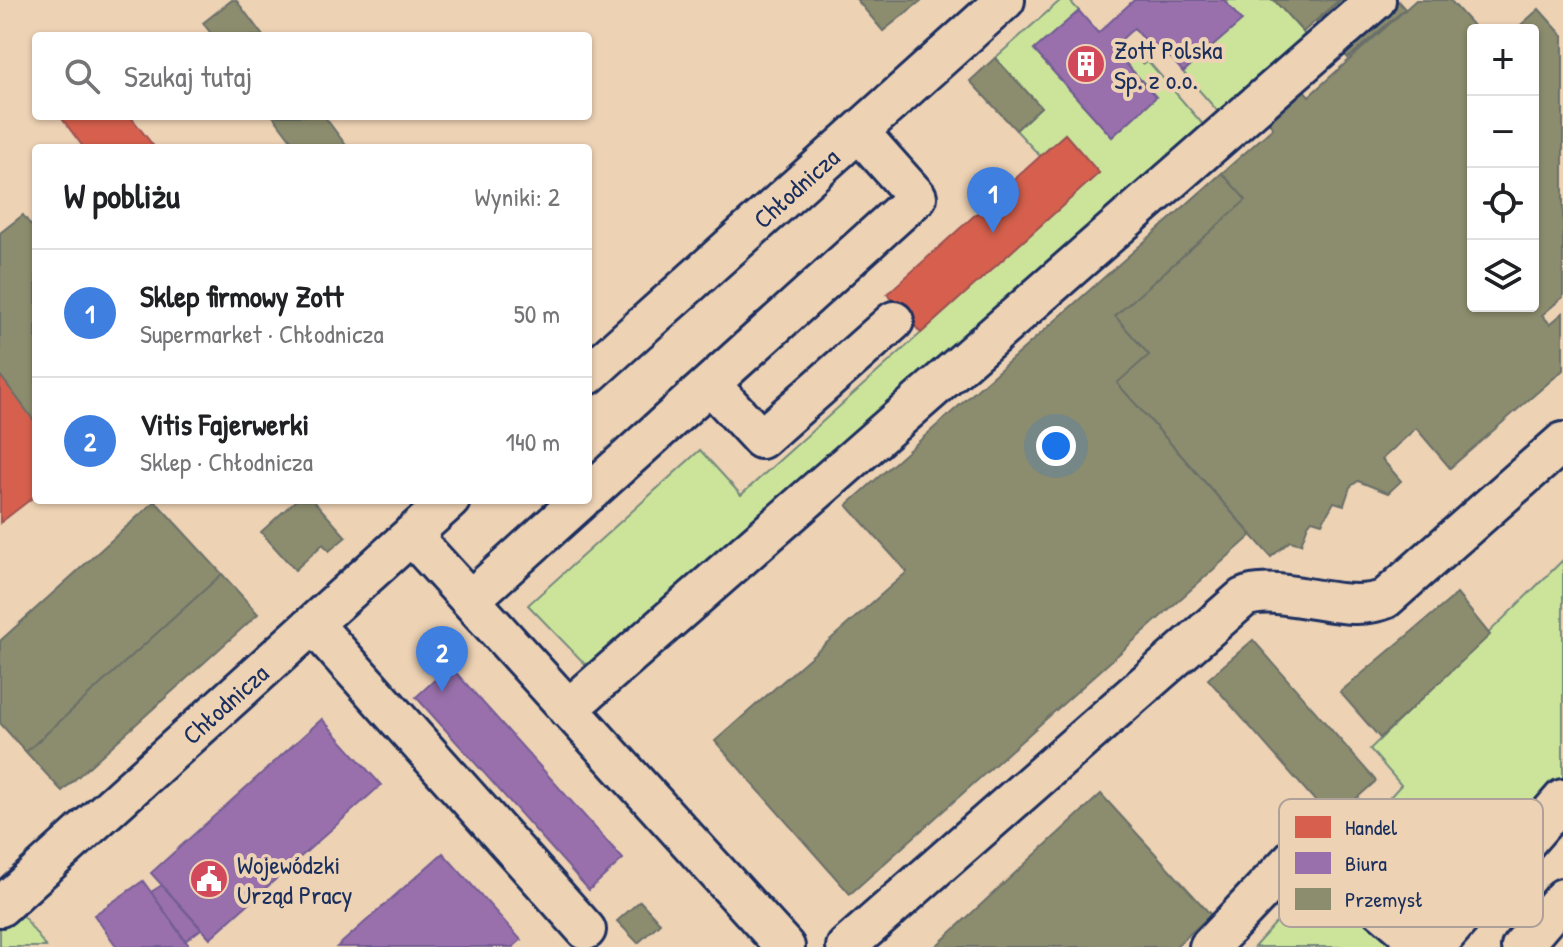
<!DOCTYPE html>
<html lang="pl">
<head>
<meta charset="utf-8">
<style>
  :root { --surface:#fff; --page:#f2f2f2; --text:#202124; --muted:#757577; --line:#e0e0e0; --accent:#db2777 }
  body { margin:0; font-family:"Patrick Hand",sans-serif; background:var(--page); color:var(--text) }
  .controls { position:absolute; right:24px; top:24px; display:grid; overflow:hidden; border-radius:8px; box-shadow:0 2px 6px #0004 }
  .controls button { width:72px; height:72px; display:grid; place-items:center; padding:0; border:0; border-bottom:2px solid var(--line); background:var(--surface); color:var(--text); font:40px sans-serif }
  .you { position:absolute; left:1056px; top:446px; width:28px; height:28px; margin:-20px; border:6px solid #fff; border-radius:50%; background:#1a73e8; box-shadow:0 0 0 12px #1a73e833 }
  .badge { display:grid; place-items:center; width:52px; height:52px; border-radius:50%; background:var(--accent); color:#fff; font-size:26px; font-weight:700 }
  .pin { position:absolute; translate:-50% -66px; filter:drop-shadow(0 2px 4px #0008) }
  .pin::after { content:''; position:absolute; top:42px; width:28px; height:24px; background:inherit; clip-path:polygon(0 0,100% 0,50% 100%) }
  .list { margin:0; padding:0; list-style:none }
  h2 { display:flex; justify-content:space-between; align-items:center; height:104px; margin:0; padding:0 32px; font-size:34px }
  h2 small { font-size:26px; font-weight:400; color:var(--muted) }
  .list li { display:grid; grid-template-columns:52px 1fr auto; gap:24px; align-items:center; box-sizing:border-box; height:128px; padding:0 32px; border-top:2px solid var(--line) }
  .list b { display:block; font-size:30px; white-space:nowrap }
  .list p { margin:0; font-size:26px; white-space:nowrap; color:var(--muted) }
  .list em { font-size:26px; font-style:normal; color:var(--muted) }
  .icon { flex:none; width:44px; height:44px; fill:none; stroke:currentColor; stroke-width:2; stroke-linecap:round; stroke-linejoin:round }
  .map { position:relative; flex:none; width:1563px; height:947px; overflow:hidden }
  .search { position:absolute; background:var(--surface); box-shadow:0 2px 6px #0004; left:32px; top:32px; width:560px; height:88px; display:flex; align-items:center; gap:20px; box-sizing:border-box; padding:0 28px; border-radius:8px; color:var(--muted); font-size:30px }
  .panel { position:absolute; background:var(--surface); box-shadow:0 2px 6px #0004; left:32px; top:144px; width:560px; height:360px; border-radius:8px }
  .map>svg:first-child { display:block }
  .green { fill:#cce49a; stroke:#748a7c; stroke-width:2 }
  .shops { fill:#d6604d; stroke:#9e5152; stroke-width:2 }
  .offices { fill:#9970ab; stroke:#735c94; stroke-width:2 }
  .industry { fill:#8c8c6e; stroke:#6a7069; stroke-width:2 }
  .lines { fill:none; stroke-linecap:round; stroke-linejoin:round }
  .minor-casing { stroke:#1b2f5e; stroke-width:44 }
  .minor { stroke:#edd2b4; stroke-width:38 }
  .labels { text-anchor:middle; dominant-baseline:central; stroke-width:8; stroke-linejoin:round; paint-order:stroke }
  .poi-label { font-size:26px; fill:#1b2f5e; stroke:#edd2b4; text-anchor:start }
  .street-label { font-size:26px; fill:#1b2f5e; stroke:#edd2b4 }
  .key { fill:#edd2b4; stroke:#aea19a; stroke-width:2 }
  .key-label { font-size:22px; fill:#1b2f5e }
</style>
</head>
<body>
<div class="map">
<svg width="1563" height="947" viewBox="0 0 1563 947">
  <rect width="100%" height="100%" fill="#edd2b4"/>
  <filter id="ink" filterUnits="userSpaceOnUse"><feTurbulence type="fractalNoise" baseFrequency=".0125" numOctaves="2"/><feDisplacementMap in="SourceGraphic" scale="16" xChannelSelector="R" yChannelSelector="G"/><feConvolveMatrix kernelMatrix="1 2 1 2 8 2 1 2 1" color-interpolation-filters="sRGB"/></filter>
  <g filter="url(#ink)">
    <!-- green -->
    <path class="green" d="M1061,0H1069L1079,11L1034,50L1112,137L1156,97L1119,56L1128,47L1143,64L1148,61L1206,128L600,660L585,664L528,605L700,450L741,495L1099,173L1065,134L1040,156L1016,130L1041,107L995,58Z
      M1224,0H1274L1309,39L1221,115L1183,72L1241,21Z
      M1563,560V799L1435,947H1254L1401,785L1370,749Z
      M0,885L46,947H0Z"/>
    <!-- shops -->
    <path class="shops" d="M60,116H130L155,148H84Z
      M1065,134L1099,173L921,333L887,294Z
      M0,375L36,423V495L0,523Z"/>
    <!-- offices -->
    <path class="offices" d="M1134,0H1224L1242,21L1183,72L1159,44L1153,49L1134,28L1112,48L1156,97L1112,137L1034,50L1079,11L1098,33Z
      M450,666L623,859L589,890L416,697Z
      M322,719L381,785L210,938L151,873Z
      M443,853L521,940L513,947H337Z
      M143,881L151,892L190,947H117L94,915Z
      M162,885L201,929L185,941L151,892Z"/>
    <!-- industry -->
    <path class="industry" d="M232,0H236L263,36H213L203,23Z
      M857,0H922L883,31Z
      M1274,0H1339L1303,32Z
      M1340,0H1397L1405,9L1348,58L1316,22Z
      M1416,0H1450L1477,30H1473V306H1533V30H1515L1539,9L1563,36V297L1542,315L1550,324L1563,313V370L1450,468L1416,428L1382,459L1401,481L1388,493L1358,481L1350,487L1344,505L1334,502L1322,523L1312,520L1308,525L1301,544L1290,541L1271,557L1117,383L1149,355L1115,316L1246,200L1222,173L1273,128L1265,116L1297,82L1309,96Z
      M995,58L1041,107L1016,130L970,81Z
      M273,116H324L348,148H297Z
      M1222,173L1246,200L1115,316L1149,355L1117,383L1252,535L850,894L715,741L907,572L847,505Z
      M23,215L36,232V423L0,375V233Z
      M296,500H313L346,537L329,551L323,544L295,570L261,532Z
      M155,501L222,574L26,752L0,723V641Z
      M222,574L258,614L62,791L26,752Z
      M1457,594L1490,635L1380,738L1340,692Z
      M1253,640L1376,781L1332,820L1208,679Z
      M1101,794L1211,915L1175,947H935Z
      M640,901L660,923L638,943L617,921Z"/>
    <g class="lines">
      <defs>
        <path id="minor" d="M588,375L1005,0
          M710,384L761,439L894,321
          M588,494L917,197L859,132
          M411,535L470,600L581,500
          M470,600L785,947
          M313,624L586,930
          M568,709L1376,0
          M0,907L450,500
          M846,947L1243,598C1278,582 1344,616 1385,599L1563,442
          M1209,947L1304,847L1310,848L1426,947
          M1435,947L1563,799
          M1521,947L1563,898"/>
      </defs>
      <!-- minor casing -->
      <use href="#minor" class="minor-casing"/>
      <!-- minor -->
      <use href="#minor" class="minor"/>
    </g>
  </g>
  <!-- icons -->
  <defs>
    <symbol id="building-disc" viewBox="-11 -11 22 22"><circle r="9.5" fill="#d1495b" stroke="#edd2b4"/><path d="M-4-6H4V6H1V3H-1V6H-4ZM-2.5-4.3h1.7v1.8h-1.7ZM.8-4.3h1.7v1.8H.8ZM-2.5-1h1.7V.8h-1.7ZM.8-1h1.7V.8H.8Z" fill="#fff"/></symbol>
    <symbol id="civic-disc" viewBox="-11 -11 22 22"><circle r="9.5" fill="#d1495b" stroke="#edd2b4"/><path d="M-.6-6.5H3V-4.5H.6V-3L4-1V1h2V6H-6V1h2V-1L-.6-3ZM-1.2 2.5V6h2.4V2.5Z" fill="#fff"/></symbol>
  </defs>
  <g fill-rule="evenodd">
    <use href="#building-disc" x="1064" y="42" width="44" height="44"/>
    <use href="#civic-disc" x="187" y="857" width="44" height="44"/>
  </g>
  <g class="labels">
    <!-- poi labels -->
    <g class="poi-label">
      <text x="1114" y="49">Zott Polska<tspan x="1114" dy="30">Sp. z o.o.</tspan></text>
      <text x="237" y="864">Wojewódzki<tspan x="237" dy="30">Urząd Pracy</tspan></text>
    </g>
    <!-- street labels -->
    <g class="street-label">
      <text transform="translate(796 188) rotate(-42)">Chłodnicza</text>
      <text transform="translate(225 704) rotate(-42)">Chłodnicza</text>
    </g>
  </g>
  <!-- legend -->
  <rect x="1279" y="799" width="264" height="128" rx="12" class="key"/>
  <rect x="1295" y="816" width="36" height="22" fill="#d6604d"/>
  <rect x="1295" y="852" width="36" height="22" fill="#9970ab"/>
  <rect x="1295" y="888" width="36" height="22" fill="#8c8c6e"/>
  <g class="key-label">
    <text x="1345" y="835">Handel</text>
    <text x="1345" y="871">Biura</text>
    <text x="1345" y="907">Przemysł</text>
  </g>
</svg>
<div class="controls">
<button>+</button>
<button>−</button>
<button><svg class="icon" aria-label="locate" viewBox="0 0 24 24"><circle cx="12" cy="12" r="6"/><path d="M12 2v4M12 18v4M2 12h4M18 12h4"/></svg></button>
<button><svg class="icon" aria-label="layers" viewBox="0 0 24 24"><path d="M12 4l9 5-9 5-9-5zM3 14l9 5 9-5"/></svg></button>
</div>
<div class="you"></div>
<div class="pin badge" style="left:993px;top:233px;background:#3f7fe0">1</div>
<div class="pin badge" style="left:442px;top:692px;background:#3f7fe0">2</div>
<div class="search"><svg class="icon" aria-label="search" viewBox="0 0 24 24"><circle cx="10" cy="10" r="6"/><path d="M15 15l6 6"/></svg>Szukaj tutaj</div>
<section class="panel">
<h2>W pobliżu<small>Wyniki: 2</small></h2>
<ul class="list">
<li><span class="badge" style="background:#3f7fe0">1</span><div><b>Sklep firmowy Zott</b><p>Supermarket · Chłodnicza</p></div><em>50 m</em></li>
<li><span class="badge" style="background:#3f7fe0">2</span><div><b>Vitis Fajerwerki</b><p>Sklep · Chłodnicza</p></div><em>140 m</em></li>
</ul>
</section>
</div>
</body>
</html>
